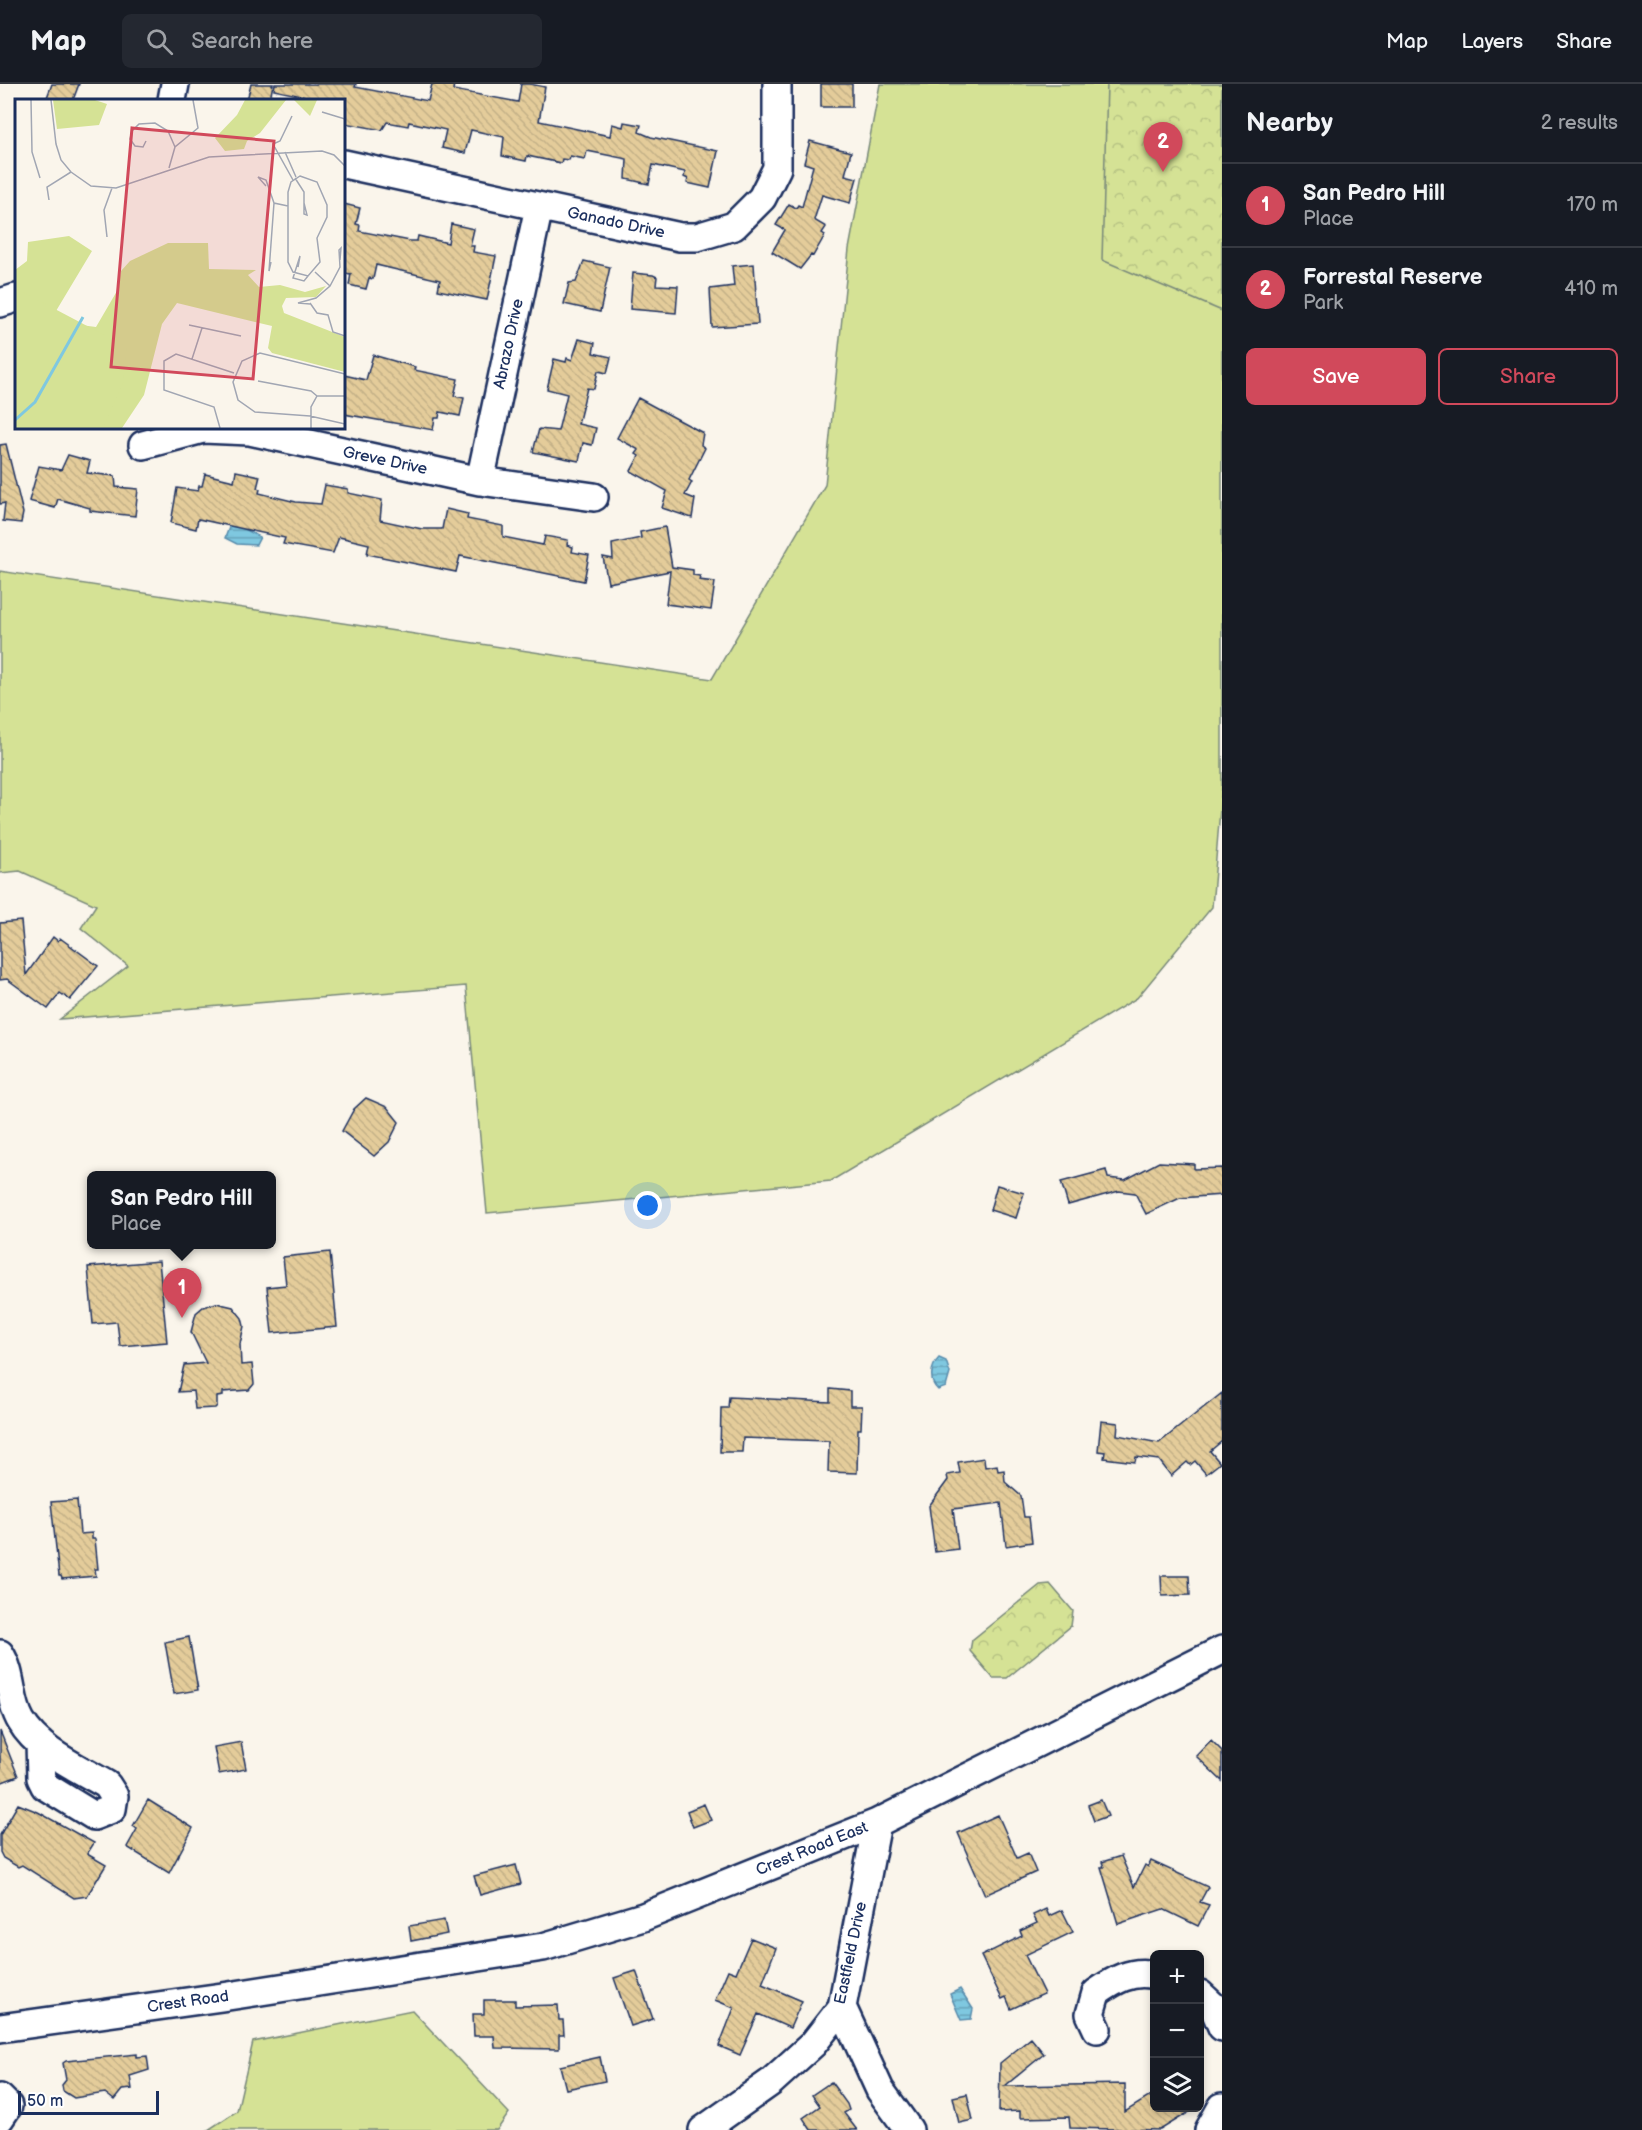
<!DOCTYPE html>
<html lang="en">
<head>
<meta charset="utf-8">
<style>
  :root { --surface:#171b24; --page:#242831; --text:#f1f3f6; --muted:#9ea1a6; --line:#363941; --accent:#d1495b }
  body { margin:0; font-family:"Balsamiq Sans",sans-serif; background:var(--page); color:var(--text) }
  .controls { position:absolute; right:18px; bottom:18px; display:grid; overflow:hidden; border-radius:9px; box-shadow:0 3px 9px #0003 }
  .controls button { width:54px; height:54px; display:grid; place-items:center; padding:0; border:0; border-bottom:2px solid var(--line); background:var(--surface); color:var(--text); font:30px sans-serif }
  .scale { position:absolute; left:18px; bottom:15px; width:141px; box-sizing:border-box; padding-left:6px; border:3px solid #1b2f5e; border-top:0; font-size:16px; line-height:21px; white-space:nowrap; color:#1b2f5e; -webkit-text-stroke:4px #fff; paint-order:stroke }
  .you { position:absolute; left:648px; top:1122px; width:21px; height:21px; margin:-15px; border:4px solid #fff; border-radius:50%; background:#1a73e8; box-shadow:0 0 0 9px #1a73e833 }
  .badge { display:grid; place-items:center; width:39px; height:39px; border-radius:50%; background:var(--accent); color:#fff; font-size:20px; font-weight:700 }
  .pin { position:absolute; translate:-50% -50px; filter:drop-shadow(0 2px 3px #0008) }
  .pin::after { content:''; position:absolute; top:32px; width:21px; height:18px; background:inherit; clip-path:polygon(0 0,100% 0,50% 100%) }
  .popup { position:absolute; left:87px; top:1087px; width:189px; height:78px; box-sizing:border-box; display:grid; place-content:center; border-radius:9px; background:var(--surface); filter:drop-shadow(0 2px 4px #0005); font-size:20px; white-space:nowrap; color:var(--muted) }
  .popup b { font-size:22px; color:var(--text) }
  .popup::after { content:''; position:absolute; left:50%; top:100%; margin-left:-12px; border:12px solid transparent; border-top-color:var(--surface) }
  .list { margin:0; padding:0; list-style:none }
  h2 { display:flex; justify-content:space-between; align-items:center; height:78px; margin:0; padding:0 24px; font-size:26px }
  h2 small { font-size:20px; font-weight:400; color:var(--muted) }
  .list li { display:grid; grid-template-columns:39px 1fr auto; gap:18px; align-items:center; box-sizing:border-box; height:84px; padding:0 24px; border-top:2px solid var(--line) }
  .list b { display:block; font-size:22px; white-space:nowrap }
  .list p { margin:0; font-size:20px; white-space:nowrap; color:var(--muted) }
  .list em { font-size:20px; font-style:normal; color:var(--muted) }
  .actions { display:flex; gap:12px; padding:18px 24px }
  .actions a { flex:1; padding:14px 0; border:2px solid var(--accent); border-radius:9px; text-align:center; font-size:21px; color:var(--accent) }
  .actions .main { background:var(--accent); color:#fff }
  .icon { flex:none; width:33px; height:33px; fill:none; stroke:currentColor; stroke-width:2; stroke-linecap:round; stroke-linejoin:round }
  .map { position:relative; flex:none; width:1222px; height:2046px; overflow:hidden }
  header { display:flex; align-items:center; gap:36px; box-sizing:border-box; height:84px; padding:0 30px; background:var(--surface); border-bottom:2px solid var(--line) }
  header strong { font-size:28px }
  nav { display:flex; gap:33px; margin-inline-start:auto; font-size:21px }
  .search { width:420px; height:54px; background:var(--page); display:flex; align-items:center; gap:15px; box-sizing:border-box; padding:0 21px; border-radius:9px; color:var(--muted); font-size:22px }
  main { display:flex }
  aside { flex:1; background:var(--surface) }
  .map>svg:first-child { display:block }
  .grass { fill:#d5e295; stroke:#78887a; stroke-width:1.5 }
  .forest { fill:url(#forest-crowns); stroke:#78887a; stroke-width:1.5 }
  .water { fill:url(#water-rules); stroke:#578bac; stroke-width:1.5 }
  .building { fill:url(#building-back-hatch); stroke:#1b2f5e; stroke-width:1.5 }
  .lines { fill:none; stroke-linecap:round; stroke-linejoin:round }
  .minor-casing { stroke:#1b2f5e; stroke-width:32 }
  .minor { stroke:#fff; stroke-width:27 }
  .labels { text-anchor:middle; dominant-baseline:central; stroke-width:4.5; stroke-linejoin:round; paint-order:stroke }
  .street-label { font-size:16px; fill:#1b2f5e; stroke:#fff }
  .inset-river { fill:none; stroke:#7fc8e0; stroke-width:3 }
  .inset-road { fill:none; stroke:#a1a6b3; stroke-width:1.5 }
  .view { fill:#d1495b; fill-opacity:0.15; stroke:#d1495b; stroke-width:3 }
  .inset-edge { fill:none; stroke:#1b2f5e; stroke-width:3 }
</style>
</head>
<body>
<header>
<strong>Map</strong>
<div class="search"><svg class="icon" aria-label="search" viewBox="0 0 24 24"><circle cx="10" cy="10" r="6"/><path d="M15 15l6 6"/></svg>Search here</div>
<nav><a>Map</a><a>Layers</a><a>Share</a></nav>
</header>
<main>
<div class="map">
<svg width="1222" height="2046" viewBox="0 0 1222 2046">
  <defs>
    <pattern id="forest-crowns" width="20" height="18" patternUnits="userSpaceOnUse" patternTransform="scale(1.5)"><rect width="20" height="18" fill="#d5e295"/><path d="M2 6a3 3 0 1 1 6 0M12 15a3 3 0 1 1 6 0" fill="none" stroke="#b6c283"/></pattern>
    <pattern id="water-rules" width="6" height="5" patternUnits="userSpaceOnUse" patternTransform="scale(1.5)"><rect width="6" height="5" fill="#7fc8e0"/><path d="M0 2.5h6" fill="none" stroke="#67a3b9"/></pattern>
    <pattern id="building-back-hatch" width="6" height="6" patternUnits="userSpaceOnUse" patternTransform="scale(1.5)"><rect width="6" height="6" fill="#e4cc9a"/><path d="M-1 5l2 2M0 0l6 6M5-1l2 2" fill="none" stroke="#c3b087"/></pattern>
  </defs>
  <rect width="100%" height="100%" fill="#faf5eb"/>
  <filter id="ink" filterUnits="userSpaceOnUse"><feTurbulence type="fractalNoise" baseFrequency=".0167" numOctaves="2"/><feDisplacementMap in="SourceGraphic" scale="12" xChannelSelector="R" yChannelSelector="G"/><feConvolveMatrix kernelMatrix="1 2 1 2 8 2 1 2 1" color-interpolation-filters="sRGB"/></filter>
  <g filter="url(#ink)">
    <!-- grass -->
    <path class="grass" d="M880,0H1222V701L1212,823L1137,914L831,1097L487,1129L466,902L60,935L128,882L81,844L96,821L20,787L0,789V487L712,595L825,401L849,165Z
      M412,1926L509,2029L497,2046H208L237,2027L253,1958Z"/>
    <!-- forest -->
    <path class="forest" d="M1107,0H1222V227L1102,176Z
      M1050,1500L1073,1527L1071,1542L1007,1594H993L970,1567L972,1556L1040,1501Z"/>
    <!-- water -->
    <path class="water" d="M235,440L260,453L256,461L237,460L225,454L230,441Z
      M939,1274L946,1277L950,1289L946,1303L938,1306C929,1298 930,1283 939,1274Z
      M960,1905L973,1925L971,1935L961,1936L950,1910Z"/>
    <!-- building -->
    <path class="building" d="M52,0H79L73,16H46Z
      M251,0H273L270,16H247Z
      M275,0H356L355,3L428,17L432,0H454L453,6L518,18L521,0H530L545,3L539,37L610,52L612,40L623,43L624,38L641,41L639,48L651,53L718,67L710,104L687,99L688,95L684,93L685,88L653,81L649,100L626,95L627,75L587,67L585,75L570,72L569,76L562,75L561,79L527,72L526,77L502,72L504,53L471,46L465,69L442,64L446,46L409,38L408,42L387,38L382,46L344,39V16H320L274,6Z
      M821,0H852V23H821Z
      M810,57L851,68L845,91L857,94L850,119L822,111L814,136L826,143L822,149L825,151L813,172L811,171L800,185L772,168L785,146L776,141L789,120L796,124L798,121L802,123L813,82L804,79Z
      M344,120L360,124L356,140L360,141L359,147L410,157H417L418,152L448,159L451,140L474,145L470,162H474L473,168L496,172L487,216L438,206L440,196L376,181L373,195L369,194L366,205L349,201L351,190L344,189Z
      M584,177L610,183L600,228L564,220L569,199L576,198Z
      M754,180L758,240L712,243L710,205L734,202L732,182Z
      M633,189L653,191L657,193L656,201L678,202L676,229L630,225Z
      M579,255L595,259L593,269L611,273L607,289L598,287L594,305L587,304L578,340L596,344L592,361L583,359L579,377L533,368L539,345L558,347L567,310L547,305L554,275L566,278L567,274L572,276Z
      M373,271L415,283L414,286L458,295L454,312L464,314L460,332L440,328L439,334H435L433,346L344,330V291L366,296Z
      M638,314L703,349L701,361L705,364L689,396L692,398L685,411L695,415L692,434L662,424L667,407L631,387L639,372L636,370L639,366L617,354Z
      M6,360L23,429L21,439L3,437L5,419L0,420V361Z
      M68,371L90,377L87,389L115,392L116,403L138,405L135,432L90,427V424L58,415L55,424L29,417L39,382L61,386Z
      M236,387L260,392L257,404L260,405L259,409L296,418L321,420L325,401L348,405V409L382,416L380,436L422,445H442L446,425L468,430L467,435L503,442V453L543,461L545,452L568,456L567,461L573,463L572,468L589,471L584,497L460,472L456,488L367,470L369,460L339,453L333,469L283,460L285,454L198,435L196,445L171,439L177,404L198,407L199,402H202L205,390L234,397Z
      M665,443L672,483L693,486V491L700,492L699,496L715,498L711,526L666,520L670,487L608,499L603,473L613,475L612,460L641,454L640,448Z
      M21,837L26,891L53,853L58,857L60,854L98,882L70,916L60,909L48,925L7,895L0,896V839Z
      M366,1014L387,1023L399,1038L389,1058L374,1072L342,1047L354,1025Z
      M1159,1078L1194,1080V1085L1222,1084V1111L1180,1114L1146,1130L1135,1109L1119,1107L1068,1121L1061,1098L1106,1086L1108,1094L1125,1096Z
      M997,1101L1024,1109L1016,1134L990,1126Z
      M330,1168L337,1243L272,1249L267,1203L286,1201L283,1173Z
      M159,1177L167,1258L120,1262L117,1238L93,1240L88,1183Z
      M216,1219L233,1223L242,1234L244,1242L240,1260L241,1281L252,1280L254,1300L249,1306L223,1308V1312L217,1313V1322L215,1324L195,1325L193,1307L178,1308L184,1281L206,1279L191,1248L196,1229L203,1223Z
      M830,1305L850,1307V1322H862L861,1345H858L857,1389L828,1388L829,1357L743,1354L742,1368H720L721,1324H728L729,1313L830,1318Z
      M1222,1309V1357L1210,1367L1220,1379L1206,1390L1195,1377L1190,1381L1187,1378L1171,1392L1159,1376L1136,1373L1135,1378L1104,1374L1105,1368L1098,1367L1101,1337L1118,1339L1117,1351L1159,1359Z
      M984,1374L985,1383L997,1381L998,1387L1004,1386L1005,1398L1021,1412L1024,1433H1029L1032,1458L1006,1462L1001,1419L953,1425L958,1465L935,1468L929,1422L948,1396L947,1391L960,1389L958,1378Z
      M77,1416L80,1450L92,1449V1455H95L98,1485H95L96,1492L62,1495L61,1492H59L51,1418Z
      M1161,1492H1189L1190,1511L1162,1512Z
      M189,1553L198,1606L174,1610L165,1558Z
      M0,1647L18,1692L0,1699Z
      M1211,1656L1222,1667V1697L1196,1672Z
      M241,1658L246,1685L219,1690L214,1663Z
      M148,1716L193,1744L169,1789L127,1763L137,1745L133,1742Z
      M1101,1716L1108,1732L1094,1737L1088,1721Z
      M18,1720L38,1728L94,1759L87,1770L106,1781L87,1812L74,1814L22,1781L18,1783L3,1774L0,1768V1751Z
      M704,1720L711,1736L693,1743L687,1727Z
      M998,1731L1017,1774L1028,1769L1036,1788L985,1811L958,1749Z
      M1121,1772L1134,1803L1145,1781L1148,1783L1151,1777L1208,1803L1200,1818L1209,1821L1198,1842L1163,1825L1118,1840L1101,1783H1104L1102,1778Z
      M516,1781L521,1800L480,1811L474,1792Z
      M1046,1825L1049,1832L1062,1826L1073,1848L1025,1871L1044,1910L1011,1925L1006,1913L1002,1915L981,1872L1022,1852L1020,1847L1037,1839L1033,1831Z
      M444,1836L447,1850L411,1857L409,1842Z
      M751,1854L776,1864L762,1900L802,1917L790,1944L758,1930L740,1971L719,1962L734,1924L715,1916L728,1886L736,1889Z
      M636,1887L653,1935L631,1942L614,1894Z
      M484,1916H515V1922L558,1921L559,1936H563L564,1951H559V1965L495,1964L494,1952H474L473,1930H484Z
      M1031,1954L1044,1970L1005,2002L1125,2000V2028L1155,2009V2024H1196L1160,2046L1070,2044L1069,2033L1020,2034V2027L999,2028L1000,1979Z
      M137,1970V1973L147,1972L149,1986L130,1992L132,2005L122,2006L114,2016L105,2009L74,2014L63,2007L62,2001L66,1996L63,1979L66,1977Z
      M600,1973L605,1997L566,2005L560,1982Z
      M831,1998L847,2020L849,2026L844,2029L857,2046H811L803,2034L820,2022L812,2011Z
      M967,2010L973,2036L959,2039L953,2013Z"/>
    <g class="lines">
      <defs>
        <path id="minor" d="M172,16L175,0
          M344,80L680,153H697L734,142L762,114L777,84V0
          M0,219L16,214
          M143,361L203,345L250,347L480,397L594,413
          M480,397L539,123
          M0,1570C13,1590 9,1617 21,1637C38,1667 79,1684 107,1701L114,1712L112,1725L94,1732L45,1702L41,1694L40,1659
          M1200,1910L1213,1922L1222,1943
          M842,1923L880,2006L909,2046
          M0,1944L222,1913L543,1863L643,1833L877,1739L1222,1566
          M1097,1945L1090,1930L1096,1909C1113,1897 1132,1885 1154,1891
          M0,2014L8,2022L0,2034
          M703,2046L771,1998L813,1960L842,1923L877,1739
          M1209,2046L1222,2023"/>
      </defs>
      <!-- minor casing -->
      <use href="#minor" class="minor-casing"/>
      <!-- minor -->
      <use href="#minor" class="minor"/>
    </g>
  </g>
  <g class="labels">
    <!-- street labels -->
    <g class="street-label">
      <text transform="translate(616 139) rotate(12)">Ganado Drive</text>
      <text transform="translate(509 260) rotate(-78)">Abrazo Drive</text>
      <text transform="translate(385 377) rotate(12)">Greve Drive</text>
      <text transform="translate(812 1765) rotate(-22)">Crest Road East</text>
      <text transform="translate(851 1869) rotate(-78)">Eastfield Drive</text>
      <text transform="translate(188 1918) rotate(-8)">Crest Road</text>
    </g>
  </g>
  <!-- overview -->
  <g transform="translate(15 15)">
    <rect width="330" height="330" fill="#faf5eb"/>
    <path d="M38,1H80L92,5L84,26L42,30ZM230,1H271L245,34L232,42L229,50L210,52L200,39L222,16ZM279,1H302L295,17ZM54,137L77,152L35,222L81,228L102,192L106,172L115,162L153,144H193L194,170L241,171L233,176L244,188L265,186L290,193L311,187L301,198L271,199L267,207L269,214L330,238V273L257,254L253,249L257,227L162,204L147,225L129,296L107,329H0V171L12,162L13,143Z" fill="#d5e295"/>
    <path d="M0,189L112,248L108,284L88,329H0Z" fill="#d5e295"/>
    <path class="inset-river" d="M0,321L20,303L68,218"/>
    <path class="inset-road" d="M16,1L17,53L25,79M36,1L41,45L46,61L56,73L76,87L101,89L194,58L307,52L319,56L330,67M307,13L330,20M277,17L265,42L258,45L278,81M131,42L128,48L120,47L115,40L117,32L124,25L140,24L153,32L160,48M270,53L281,78M154,69L160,48L183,29L178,1M285,77L302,83L312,106V118L302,139L305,163L293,177L278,173L273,163V93L276,83ZM280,79L289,93V115L292,116L289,104M251,87L243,78L251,81L259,104L273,107M34,101L32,88L56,73M92,138L89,111L97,89M256,163L254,172L259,104M283,168L285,157L278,179L289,182L293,177M300,173L315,187M295,204L302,214L313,216L318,233L330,237M295,205L283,204L301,199L315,187L325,168L324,151L326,149L325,161M174,226L226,237M177,260L187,229M330,275L245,254L227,262L218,283L223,301L240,313L295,317L330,325M243,282L296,292L302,297M205,329L199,308L149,291V262L161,255L219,274M296,329V308L302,297H330"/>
    <path class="view" d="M117,29L259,42L238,280L96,268Z"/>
    <rect width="330" height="330" class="inset-edge"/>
  </g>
</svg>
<div class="controls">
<button>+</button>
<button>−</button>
<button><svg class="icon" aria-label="layers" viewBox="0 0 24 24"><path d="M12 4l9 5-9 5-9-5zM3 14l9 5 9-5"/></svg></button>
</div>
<div class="scale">50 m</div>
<div class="you"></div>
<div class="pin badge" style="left:182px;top:1234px">1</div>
<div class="popup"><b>San Pedro Hill</b>Place</div>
<div class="pin badge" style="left:1163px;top:88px">2</div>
</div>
<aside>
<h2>Nearby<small>2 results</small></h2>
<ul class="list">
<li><span class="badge">1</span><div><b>San Pedro Hill</b><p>Place</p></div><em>170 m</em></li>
<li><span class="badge">2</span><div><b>Forrestal Reserve</b><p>Park</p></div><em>410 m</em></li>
</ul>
<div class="actions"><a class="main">Save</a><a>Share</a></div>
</aside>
</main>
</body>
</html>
